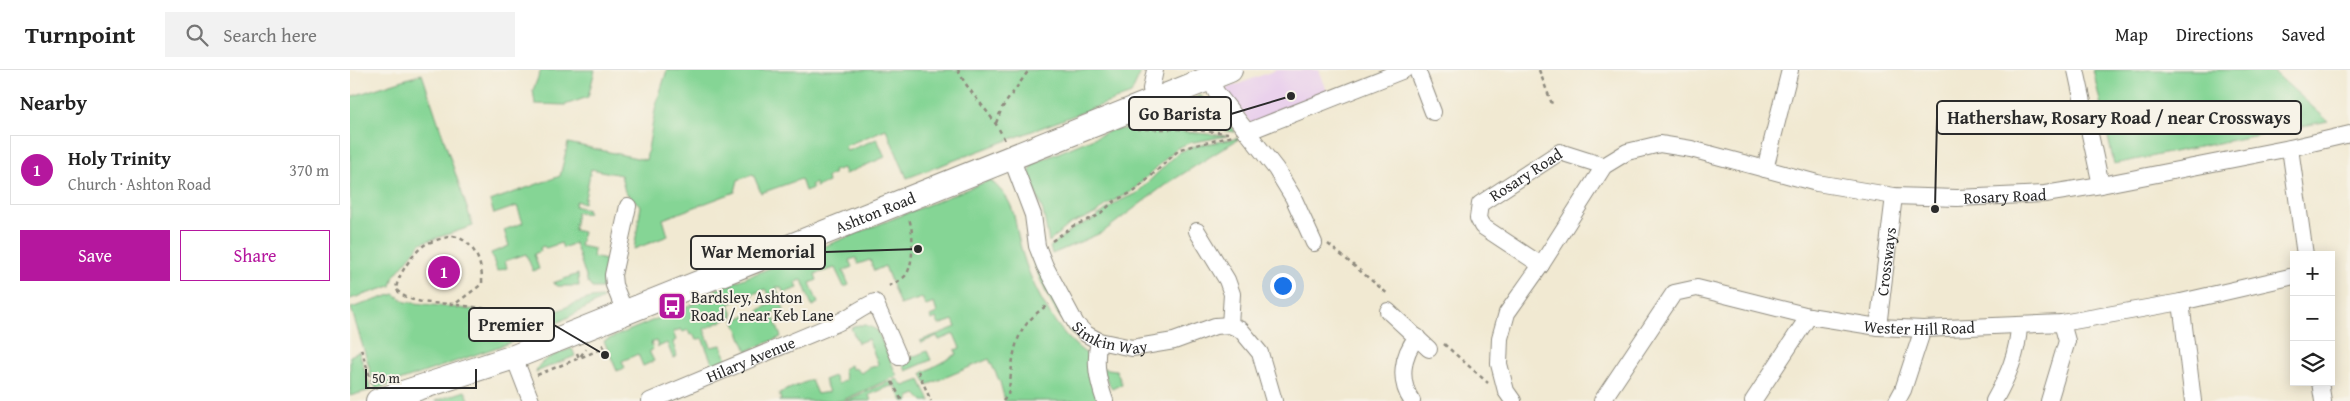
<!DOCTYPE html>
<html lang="en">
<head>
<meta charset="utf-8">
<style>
  :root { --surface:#fff; --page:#f2f2f2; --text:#222; --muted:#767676; --line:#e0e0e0; --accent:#b5179e }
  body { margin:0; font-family:"Gentium Book Plus",serif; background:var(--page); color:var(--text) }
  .controls { position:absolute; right:15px; bottom:15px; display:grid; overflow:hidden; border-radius:0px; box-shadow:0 2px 12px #0003 }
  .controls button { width:45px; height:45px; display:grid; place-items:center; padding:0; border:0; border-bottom:1px solid var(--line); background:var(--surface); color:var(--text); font:25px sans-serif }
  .scale { position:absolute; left:15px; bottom:12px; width:112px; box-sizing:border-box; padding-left:5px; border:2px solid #2b2b2b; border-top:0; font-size:14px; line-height:18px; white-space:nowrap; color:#2b2b2b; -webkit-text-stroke:4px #f7f3e8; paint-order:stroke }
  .you { position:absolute; left:932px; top:215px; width:18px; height:18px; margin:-12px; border:4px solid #fff; border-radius:50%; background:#1a73e8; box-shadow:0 0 0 8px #1a73e833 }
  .badge { display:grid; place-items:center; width:32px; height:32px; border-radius:50%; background:var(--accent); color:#fff; font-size:16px; font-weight:700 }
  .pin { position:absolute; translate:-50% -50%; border:2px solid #fff; box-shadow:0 1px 5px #0006 }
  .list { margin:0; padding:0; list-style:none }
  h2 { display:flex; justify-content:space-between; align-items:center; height:65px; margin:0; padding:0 20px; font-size:21px }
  h2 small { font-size:16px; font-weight:400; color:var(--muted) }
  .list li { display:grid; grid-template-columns:32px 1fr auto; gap:15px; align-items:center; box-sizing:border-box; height:70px; margin:0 10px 10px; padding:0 10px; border:1px solid var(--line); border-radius:0px }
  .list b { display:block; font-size:19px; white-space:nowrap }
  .list p { margin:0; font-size:16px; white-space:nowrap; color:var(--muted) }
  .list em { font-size:16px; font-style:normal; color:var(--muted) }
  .actions { display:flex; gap:10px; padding:15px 20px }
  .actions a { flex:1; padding:11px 0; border:1px solid var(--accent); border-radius:0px; text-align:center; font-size:18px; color:var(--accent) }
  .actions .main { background:var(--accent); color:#fff }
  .icon { flex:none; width:28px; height:28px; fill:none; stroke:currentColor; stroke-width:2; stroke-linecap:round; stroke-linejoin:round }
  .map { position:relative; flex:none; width:2000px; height:331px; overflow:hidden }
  header { display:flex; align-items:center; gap:30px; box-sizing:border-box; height:70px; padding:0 25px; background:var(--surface); border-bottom:1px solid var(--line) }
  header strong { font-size:24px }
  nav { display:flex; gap:28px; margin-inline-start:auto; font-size:18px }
  .search { width:350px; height:45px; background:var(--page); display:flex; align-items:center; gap:12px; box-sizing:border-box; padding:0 18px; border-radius:0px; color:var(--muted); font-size:19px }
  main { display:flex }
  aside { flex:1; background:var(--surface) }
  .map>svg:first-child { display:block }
  .built { fill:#ead1ec }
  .green { fill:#85d595; stroke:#588060 }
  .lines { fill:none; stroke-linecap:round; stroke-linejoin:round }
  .minor-casing { stroke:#8e8a7e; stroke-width:18 }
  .highway-casing { stroke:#8e8a7e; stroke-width:26 }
  .path { stroke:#8e8a7e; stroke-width:2.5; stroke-dasharray:4 4; stroke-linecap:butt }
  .minor { stroke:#fff; stroke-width:16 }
  .highway { stroke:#fff; stroke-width:24 }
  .labels { text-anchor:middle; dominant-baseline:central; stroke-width:4; stroke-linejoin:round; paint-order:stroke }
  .street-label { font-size:16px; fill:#2b2b2b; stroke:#f7f3e8 }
  .poi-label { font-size:16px; fill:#2b2b2b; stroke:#f7f3e8; text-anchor:start }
  .leader { fill:none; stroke:#2b2b2b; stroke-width:2 }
  .callout-dot { fill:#2b2b2b; stroke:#f7f3e8; stroke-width:2 }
  .callout { fill:#f7f3e8; stroke:#2b2b2b; stroke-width:2 }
  .callout-label { font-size:18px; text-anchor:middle; font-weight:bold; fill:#2b2b2b }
</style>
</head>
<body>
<header>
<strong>Turnpoint</strong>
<div class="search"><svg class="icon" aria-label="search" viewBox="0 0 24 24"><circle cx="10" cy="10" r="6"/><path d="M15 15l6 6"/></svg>Search here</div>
<nav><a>Map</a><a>Directions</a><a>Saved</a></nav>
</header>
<main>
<aside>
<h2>Nearby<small></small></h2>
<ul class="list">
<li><span class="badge">1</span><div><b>Holy Trinity</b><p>Church · Ashton Road</p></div><em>370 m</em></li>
</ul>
<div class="actions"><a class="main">Save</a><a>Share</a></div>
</aside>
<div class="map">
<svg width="2000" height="331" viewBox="0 0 2000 331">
  <rect width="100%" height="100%" fill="#f7f3e8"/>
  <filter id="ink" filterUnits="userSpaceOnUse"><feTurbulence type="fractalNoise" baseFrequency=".02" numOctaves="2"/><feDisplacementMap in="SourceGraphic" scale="10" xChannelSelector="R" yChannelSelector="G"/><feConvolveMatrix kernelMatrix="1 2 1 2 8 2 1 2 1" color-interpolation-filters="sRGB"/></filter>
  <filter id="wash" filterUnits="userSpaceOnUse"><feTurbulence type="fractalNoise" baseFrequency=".0096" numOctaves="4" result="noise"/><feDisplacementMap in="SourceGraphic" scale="20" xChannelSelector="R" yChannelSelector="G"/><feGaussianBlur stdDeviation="1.12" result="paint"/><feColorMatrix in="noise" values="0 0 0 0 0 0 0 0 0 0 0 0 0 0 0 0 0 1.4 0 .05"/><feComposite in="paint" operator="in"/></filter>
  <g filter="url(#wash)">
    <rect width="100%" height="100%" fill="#f1e9d2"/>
    <!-- built -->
    <path class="built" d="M926,0H969L978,24L902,55L875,19Z"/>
    <!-- green -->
    <path class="green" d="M191,0H245L238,27L215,35L185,34L183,20Z
      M317,0H792L781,24L557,108L536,59L495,76L497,81L527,69L535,87L495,104L493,98L483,101L484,104L477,107L478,112L466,117L465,113L461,115L463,118L455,121L451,109L411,123L403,104L388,110L385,122L313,149L318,166L284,179L291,136L275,122L271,105L241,99L234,133L226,131L225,136L238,140L237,144L227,142L224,160L233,162L230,176L244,179L243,187L256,190L252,218H242L238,213L225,173L213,178L211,173L196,178L193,176L190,178L191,181L184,184L189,199L183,201L176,184L155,191L157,198L147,201L141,183L159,176L154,160L173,153L167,136L144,144L140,131L210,106L218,73L296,90L306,35Z
      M1743,0H1922L1978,51L1764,94Z
      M72,4L123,156L71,173L44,206L41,216L0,229V27Z
      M851,26L886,62L834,56L773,57Z
      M765,59L828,61L877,66L839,73L827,78L782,121L758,134L745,144L720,154L699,172L693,141L679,105L682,94Z
      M890,68L815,115L753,162L702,184L700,177L723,158L742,150L767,132L787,123L829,82L845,76Z
      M640,110C668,134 662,145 671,178C681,216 706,265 740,286L748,331H655L650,312L639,289L577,315L572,303L607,284L605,280L610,278L604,264L589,270L587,266L571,273L570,271L606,257L603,250L589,255L586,248L582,250L580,246L587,243L584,233L576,236L572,228L550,235L535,196L524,201L520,190L508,194L506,188L499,190L502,197L493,201L499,215L494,217L485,198L465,204L467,210L460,213L468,233L462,236L452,210L446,212L448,218L434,223L431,217H426L436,246L433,247L430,239L422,243L431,267L397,281L384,250L402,243L405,249L412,246L409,240L425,232L421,224H418L415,219L379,234L383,246L354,259L361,277L371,275L377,289L363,295L352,268L346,270L343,264L340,265L338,260L333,262L331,259L323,262L326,270L323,272L327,286L323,288L317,273L308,277L306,271L301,273L303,279L299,281L304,291L293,296L288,284L272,291L275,298L267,301L254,271L366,224L365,220Z
      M683,183L737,273L738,276C708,256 693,217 680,184Z
      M228,204L229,216H208L203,213Z
      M44,224L56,232L152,243C186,266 217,227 252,227L253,229L201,256L162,272L26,319L1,238Z
      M508,255H516L527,260L547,306L491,331H429L431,330L429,323L461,310L467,324L479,322L474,310L484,306L488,314L496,310L493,299L500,295L502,299L505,298L511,303L518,298L527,296L528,293L518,269L508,273L501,258Z
      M222,278L225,286L186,302C188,289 211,283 222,278Z
      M577,281L581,290L556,301L552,291Z
      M9,282L21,320L0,326V286Z
      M751,298L766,300L772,314L762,319Z
      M547,309L554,316L570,310L580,331H573L566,324L559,327V331H553L543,311Z
      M541,311L544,317L541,316L519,325L521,331H495Z
      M115,321L120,331H85Z"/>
  </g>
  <g filter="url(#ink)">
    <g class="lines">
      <defs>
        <g id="minor">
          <path d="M805,0L801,19L805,30"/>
          <path d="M1067,0L1083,42"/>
          <path d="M1726,0L1751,115"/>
          <path d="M860,8L866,22L926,99L943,127L964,173"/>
          <path d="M897,62L1054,0"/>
          <path d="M1940,78L1955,185"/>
          <path id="s1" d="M661,87L683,145L687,176L695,196L726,254L736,264L749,271L782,278L824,271L865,256L880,255L891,260L910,283L924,331"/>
          <path d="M1415,99L1440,0"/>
          <path d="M847,161L877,210L882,224L880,255"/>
          <path id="s2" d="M1191,195L1132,156L1128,148L1130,134L1210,82L1254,96"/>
          <path d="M1831,232L1843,331"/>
          <path d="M1038,241L1079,279"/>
          <path d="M275,242L264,215L263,205L278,136"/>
          <path id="s3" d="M1528,257L1544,126"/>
          <path d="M749,271C744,293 748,311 755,331"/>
          <path d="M164,287L181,331"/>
          <path d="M1970,312L1973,331"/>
          <path id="s4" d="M300,331L485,254C499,248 510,238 525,232L549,287"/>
          <path d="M1062,331C1048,311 1052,285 1067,267"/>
          <path id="s5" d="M1163,331L1156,321L1149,294L1150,268L1157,243L1191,195L1254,96L1277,82L1310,74L1341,79L1467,113L1544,126L1607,128L1695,124L1751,115L1940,78L2000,64"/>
          <path id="s6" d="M1252,331L1324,223L1347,218L1459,246L1528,257L1573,259L1712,253L1831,232L1944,206"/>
          <path d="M1403,331L1459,246"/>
          <path d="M1547,331L1553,320L1573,259"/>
          <path d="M1644,331C1658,306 1668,284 1669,255"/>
          <path d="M1699,331L1717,271L1712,253"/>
        </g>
        <g id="highway">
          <path id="s7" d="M28,331L164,287L880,0"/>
        </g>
      </defs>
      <!-- minor casing -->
      <use href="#minor" class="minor-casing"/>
      <!-- highway casing -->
      <use href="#highway" class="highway-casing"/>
      <!-- path -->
      <path class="path" d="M608,0C620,26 643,43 655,71
        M1189,0L1202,34
        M646,53L652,38L679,0
        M787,59H829L878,63
        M103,166C124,170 133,194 132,214L105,234C86,233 59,235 46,219C47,206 64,181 76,174C84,170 94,168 103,166Z
        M702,171L723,156L747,146L766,130L785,121L830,79L883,66
        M978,174L1039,225
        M539,216C544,213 552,210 556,205C564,194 564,161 559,149
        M107,235L161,242
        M1094,274L1138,313
        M11,279L22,313
        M227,283L229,288L236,279
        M568,301L581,331
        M187,305L254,278L251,271
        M542,312L552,331
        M653,331L658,325C665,283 660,260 699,234"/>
      <!-- minor -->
      <use href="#minor" class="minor"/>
      <!-- highway -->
      <use href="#highway" class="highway"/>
    </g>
  </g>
  <!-- icons -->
  <defs>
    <symbol id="bus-square" viewBox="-11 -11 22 22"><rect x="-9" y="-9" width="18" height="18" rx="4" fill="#b5179e" stroke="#f7f3e8"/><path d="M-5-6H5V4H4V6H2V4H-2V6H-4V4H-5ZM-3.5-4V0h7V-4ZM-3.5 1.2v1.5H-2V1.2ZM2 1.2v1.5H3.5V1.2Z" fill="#fff"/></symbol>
  </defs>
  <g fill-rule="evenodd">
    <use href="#bus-square" x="306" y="220" width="32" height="32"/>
  </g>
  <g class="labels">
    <!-- street labels -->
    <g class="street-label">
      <text stroke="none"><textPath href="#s2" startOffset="148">Rosary Road</textPath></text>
      <text stroke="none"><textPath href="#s5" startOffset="680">Rosary Road</textPath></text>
      <text stroke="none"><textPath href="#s7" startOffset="532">Ashton Road</textPath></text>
      <text stroke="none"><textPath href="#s3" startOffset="66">Crossways</textPath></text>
      <text stroke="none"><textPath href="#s6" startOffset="380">Wester Hill Road</textPath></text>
      <text stroke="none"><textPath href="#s1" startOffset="219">Simkin Way</textPath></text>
      <text stroke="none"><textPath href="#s4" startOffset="109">Hilary Avenue</textPath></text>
    </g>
    <!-- poi labels -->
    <g class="poi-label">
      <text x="341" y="227">Bardsley, Ashton<tspan x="341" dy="18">Road / near Keb Lane</tspan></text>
    </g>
  </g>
  <!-- callouts -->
  <path class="leader" d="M941 26L881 44M1585 139L1587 47M568 179L475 182M255 285L204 255"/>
  <g class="callout-dot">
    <circle cx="941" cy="26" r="5"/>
    <circle cx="1585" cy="139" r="5"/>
    <circle cx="568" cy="179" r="5"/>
    <circle cx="255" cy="285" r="5"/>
  </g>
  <g class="callout">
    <rect x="779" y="27" width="102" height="33" rx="5"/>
    <rect x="1587" y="31" width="364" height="33" rx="5"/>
    <rect x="341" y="166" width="134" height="33" rx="5"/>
    <rect x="119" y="238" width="85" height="33" rx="5"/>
  </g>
  <g class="callout-label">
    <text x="830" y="50">Go Barista</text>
    <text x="1769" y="54">Hathershaw, Rosary Road / near Crossways</text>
    <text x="408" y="188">War Memorial</text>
    <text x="161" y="261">Premier</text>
  </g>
</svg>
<div class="controls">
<button>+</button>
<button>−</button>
<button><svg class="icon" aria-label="layers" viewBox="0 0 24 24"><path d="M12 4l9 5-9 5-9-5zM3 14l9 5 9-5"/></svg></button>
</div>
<div class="scale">50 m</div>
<div class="you"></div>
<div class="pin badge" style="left:94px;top:202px">1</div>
</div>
</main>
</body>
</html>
